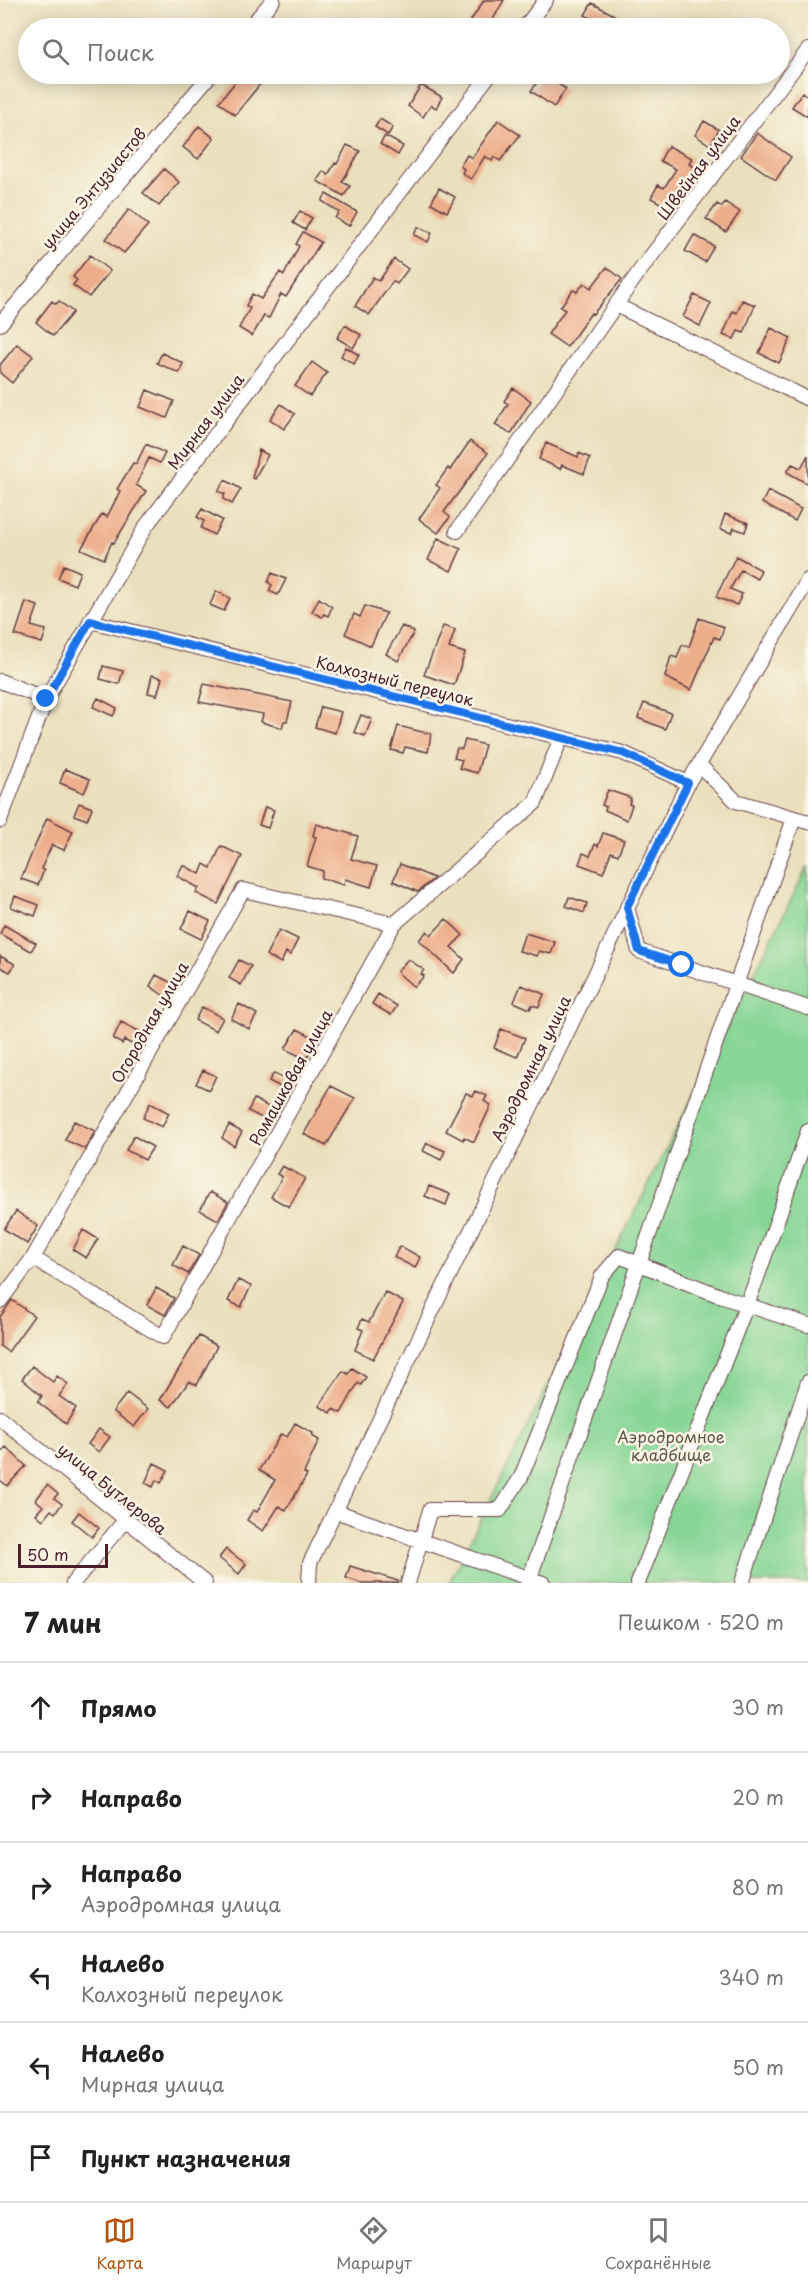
<!DOCTYPE html>
<html lang="ru">
<head>
<meta charset="utf-8">
<style>
  :root { --surface:#fff; --page:#f2f2f2; --text:#222; --muted:#767676; --line:#e0e0e0; --accent:#b45309 }
  body { margin:0; font-family:"Playpen Sans",sans-serif; background:var(--page); color:var(--text) }
  .scale { position:absolute; left:18px; bottom:15px; width:90px; box-sizing:border-box; padding-left:6px; border:3px solid #4a1f2b; border-top:0; font-size:16px; line-height:21px; white-space:nowrap; color:#4a1f2b; -webkit-text-stroke:4px #fcf5e5; paint-order:stroke }
  .stop { position:absolute; width:18px; height:18px; margin:-14px; border:4px solid #1a73e8; border-radius:50%; background:#fff }
  .stop.end { background:#1a73e8; border-color:#fff; box-shadow:0 2px 6px #0008 }
  .list { margin:0; padding:0; list-style:none }
  h2 { display:flex; justify-content:space-between; align-items:center; height:78px; margin:0; padding:0 24px; font-size:26px }
  h2 small { font-size:20px; font-weight:400; color:var(--muted) }
  .list li { display:grid; grid-template-columns:39px 1fr auto; gap:18px; align-items:center; box-sizing:border-box; height:90px; padding:0 24px; border-top:2px solid var(--line) }
  .list b { display:block; font-size:22px; white-space:nowrap }
  .list p { margin:0; font-size:20px; white-space:nowrap; color:var(--muted) }
  .list em { font-size:20px; font-style:normal; color:var(--muted) }
  .icon { flex:none; width:33px; height:33px; fill:none; stroke:currentColor; stroke-width:2; stroke-linecap:round; stroke-linejoin:round }
  .map { position:relative; flex:none; width:808px; height:1583px; overflow:hidden }
  .search { position:absolute; background:var(--surface); box-shadow:0 3px 15px #0003; left:18px; right:18px; top:18px; height:66px; display:flex; align-items:center; gap:15px; box-sizing:border-box; padding:0 21px; border-radius:33px; color:var(--muted); font-size:22px }
  .sheet { height:618px; background:var(--surface) }
  nav { display:flex; justify-content:space-around; align-items:center; box-sizing:border-box; height:84px; border-top:2px solid var(--line); background:var(--surface); font-size:16px; color:var(--muted) }
  nav a { display:grid; justify-items:center; gap:3px }
  nav .on { color:var(--accent) }
  .map>svg:first-child { display:block }
  .green { fill:#87d696; stroke:#687a60; stroke-width:1.5 }
  .building { fill:#edad8b }
  .lines { fill:none; stroke-linecap:round; stroke-linejoin:round }
  .minor-casing { stroke:#623c41; stroke-width:16 }
  .minor { stroke:#fff; stroke-width:14 }
  .route { stroke:#1a73e8; stroke-width:8 }
  .labels { text-anchor:middle; dominant-baseline:central; stroke-width:5; stroke-linejoin:round; paint-order:stroke }
  .street-label { font-size:16px; fill:#4a1f2b; stroke:#fcf5e5 }
  .park-label { font-size:16px; fill:#5c564b; stroke:#fcf5e5 }
</style>
</head>
<body>
<div class="map">
<svg width="808" height="1583" viewBox="0 0 808 1583">
  <rect width="100%" height="100%" fill="#fcf5e5"/>
  <filter id="ink" filterUnits="userSpaceOnUse"><feTurbulence type="fractalNoise" baseFrequency=".0167" numOctaves="2"/><feDisplacementMap in="SourceGraphic" scale="12" xChannelSelector="R" yChannelSelector="G"/><feConvolveMatrix kernelMatrix="1 2 1 2 8 2 1 2 1" color-interpolation-filters="sRGB"/></filter>
  <filter id="wash" filterUnits="userSpaceOnUse"><feTurbulence type="fractalNoise" baseFrequency=".008" numOctaves="4" result="noise"/><feDisplacementMap in="SourceGraphic" scale="24" xChannelSelector="R" yChannelSelector="G"/><feGaussianBlur stdDeviation="1.35" result="paint"/><feColorMatrix in="noise" values="0 0 0 0 0 0 0 0 0 0 0 0 0 0 0 0 0 1.4 0 .05"/><feComposite in="paint" operator="in"/></filter>
  <g filter="url(#wash)">
    <rect width="100%" height="100%" fill="#eae0bd"/>
    <!-- green -->
    <path class="green" d="M808,866V1583H449Z"/>
    <g id="blocks">
      <!-- building -->
      <path class="building" d="M484,0H504L488,28H466Z
        M592,3L625,21L621,28H595L598,22L585,15Z
        M242,74H260L265,78L235,115L219,102Z
        M543,74L566,89L554,107L531,91Z
        M421,85L442,97L436,108L431,105L423,117L408,106Z
        M802,92L808,97V117L792,107Z
        M380,119L393,127L388,135L375,127Z
        M498,120L520,135L500,161L494,157L492,161L485,156L471,179L462,173L464,169L460,166L467,155L472,158Z
        M704,121L719,130L710,145L695,135Z
        M199,126L214,138L198,159L183,147Z
        M757,133L791,157L776,180L741,156Z
        M385,136L403,146L398,155L380,144Z
        M347,145L360,151L342,182L350,186L344,196L317,181L323,171L328,175L335,163L337,164Z
        M668,146L692,158L689,164L695,167L671,209L651,198L658,185L664,188L676,169L660,161Z
        M164,169L179,182L159,206L143,193Z
        M439,188L455,197L447,212L431,203Z
        M326,194L357,212L349,226L335,218L339,212L322,201Z
        M725,202L740,212L726,232L706,219L717,204L722,207Z
        M129,209L148,225L124,253L106,239Z
        M300,211L312,218L305,230L293,223Z
        M418,227L432,233L428,242L414,235Z
        M303,232L321,242L286,297L281,294L269,318L264,316L252,336L239,328L250,308L246,306L252,294L261,299L280,272L284,275L299,246L296,244Z
        M694,235L714,246L705,262L685,251Z
        M90,255L110,271L89,297L73,285L77,280L73,277Z
        M394,259L408,269L397,284L393,281L369,315L355,306L373,277L379,281Z
        M607,267L622,279L593,314L591,313L567,347L548,334L565,310L560,307L573,290L577,292L584,283L591,288Z
        M694,295L711,303L700,326L683,317Z
        M742,300L755,305L744,333L738,331L734,339L723,335L733,311L737,313Z
        M52,301L56,304L59,301L73,312L53,336L36,322Z
        M345,325L361,335L353,348L337,338Z
        M771,328L791,338L779,363L759,353Z
        M17,344L33,356L12,383L0,373V365Z
        M346,347L359,355L354,364L341,356Z
        M162,353L183,363L179,373L157,363Z
        M312,362L327,373L310,396L295,386Z
        M513,388L531,401L511,434L495,425L508,404L504,401Z
        M147,390L174,401L167,418L140,407Z
        M281,404L295,414L284,429L270,419Z
        M470,441L488,453L444,512L450,517L438,533L419,519L440,488L436,485L448,468L450,470Z
        M546,443L578,457L579,453L590,458L584,474L562,465L560,469L539,459Z
        M146,444L165,453L160,463L149,458L136,485L146,491L114,543L112,542L104,559L81,549L102,514L107,517L120,491L117,489L133,463L136,464Z
        M259,450L268,455L254,479L252,478Z
        M808,455V484L787,472L792,464L801,468Z
        M225,480L241,489L232,504L223,499L225,494L218,491Z
        M768,491L801,509L795,521L762,503Z
        M202,509L222,520L214,535L201,528L204,521L197,517Z
        M725,514L748,523L745,532L734,528L732,533L720,529Z
        M438,538L461,549L451,571L428,560Z
        M736,556L761,570L757,579L741,570L730,589L742,594L737,605L716,597Z
        M64,565L80,572L75,585L58,578Z
        M272,573L286,579L278,595L269,591L272,585L268,582Z
        M216,591L230,598L224,611L210,605Z
        M319,598L332,607L328,616L324,614L322,617L312,612Z
        M26,602L38,606L31,626L46,630L42,643L15,635Z
        M365,606L386,613L371,646L345,634L354,614L360,617Z
        M699,618L724,627L720,639L714,637L691,690L665,677L671,656L677,658L682,645L689,647Z
        M402,626L414,632L398,661L386,654Z
        M443,626L455,630L449,648L465,653L454,685L424,675Z
        M103,666L123,671L119,684L100,679Z
        M152,675L162,678L157,695L148,693Z
        M204,684L292,702L287,721H284L282,728L261,722L263,714L199,702Z
        M98,698L117,708L113,716L93,707Z
        M644,703L671,713L665,729L638,718Z
        M321,707L341,712L335,733L315,727Z
        M361,715L372,719L365,736L354,732Z
        M398,726L431,734L428,752L405,747L403,753L391,750Z
        M465,740L485,745L477,773L459,768L462,760L454,758L457,748L462,749Z
        M65,769L90,779L84,793L60,783Z
        M608,790L631,798L629,804L632,805L627,820L605,810L606,807L602,805Z
        M79,803L92,808L87,820L74,815Z
        M265,807L274,810L268,828L259,825Z
        M47,818L73,831L64,850L52,845L41,869L44,870L38,885L21,879Z
        M316,824L358,836L351,859L377,866L371,887L345,879L344,885L321,878L323,871L307,866L316,837L313,836Z
        M603,833L624,840L618,855L611,852L603,873L579,864L583,853L590,856L595,844L598,846Z
        M221,846L242,856L218,904L196,893L199,888L177,876L183,865L200,874L204,864L211,868Z
        M400,864L434,878L418,892L393,881Z
        M15,896L39,905L35,916L11,907Z
        M569,897L587,903L584,913L566,906Z
        M190,911L210,921L201,939L181,929Z
        M446,919L463,935L451,947L464,959L454,973L419,940L427,931L431,935Z
        M4,925L36,943L31,951L0,934Z
        M279,930L298,939L290,955L286,952L281,963L266,955Z
        M525,933L555,942L551,954L539,951L537,956L519,951Z
        M0,956L15,964L10,972L0,967Z
        M408,959L424,970L421,974L424,976L414,987L397,972Z
        M239,960L251,966L241,985L229,978Z
        M156,975L178,986L170,1000L150,986Z
        M521,985L544,994L539,1007L532,1005L530,1009L514,1002Z
        M378,994L397,1006L391,1015L372,1004Z
        M239,1004L257,1014L249,1029L231,1019Z
        M202,1007L223,1018L216,1031L195,1020Z
        M121,1022L148,1036L141,1049L124,1040L122,1044L113,1039Z
        M297,1029L317,1039L306,1059L285,1049Z
        M501,1029L525,1038L517,1057L494,1048Z
        M203,1070L216,1076L209,1090L196,1084Z
        M274,1073L292,1083L288,1091L269,1081Z
        M331,1086L355,1098L326,1146L304,1134Z
        M476,1091L487,1096L484,1101L491,1105L474,1142L464,1137L463,1140L446,1131L466,1093L473,1096Z
        M254,1099L276,1111L270,1122L248,1111Z
        M150,1103L169,1113L162,1127L143,1118Z
        M74,1121L95,1131L85,1149L65,1140Z
        M229,1125L242,1132L234,1146L222,1138Z
        M134,1136L153,1147L145,1160L126,1150Z
        M427,1143L445,1151L441,1160L423,1151Z
        M282,1166L305,1178L289,1207L271,1197L282,1177L277,1174Z
        M429,1186L450,1194L446,1205L425,1196Z
        M210,1192L228,1202L218,1220L200,1210Z
        M16,1211L38,1226L27,1244L4,1229Z
        M83,1230L98,1239L86,1258L73,1250Z
        M183,1246L199,1255L188,1274L173,1265Z
        M400,1246L420,1257L415,1268L394,1257Z
        M238,1280L251,1286L241,1307L228,1301Z
        M156,1288L174,1298L165,1315L147,1305Z
        M385,1292L403,1302L373,1359L355,1350L363,1330L358,1328L362,1319L369,1322Z
        M12,1300L34,1316L8,1352L0,1346V1317Z
        M199,1336L217,1346L197,1385L189,1381L171,1407L160,1400Z
        M32,1366L53,1382L57,1376L68,1384L59,1396L76,1408L66,1424L38,1402L42,1396L22,1379Z
        M352,1368L366,1377L361,1385L358,1383L341,1413L333,1409L331,1413L319,1406L343,1371L348,1374Z
        M127,1393L148,1409L134,1427L113,1411Z
        M295,1423L313,1433L312,1436L319,1440L304,1473L307,1475L286,1510L279,1506L263,1531L247,1520L253,1510L257,1512L275,1480L259,1470L281,1434L287,1437Z
        M99,1429L110,1437L99,1452L88,1444Z
        M6,1447L26,1466L7,1486L0,1480V1454Z
        M154,1463L168,1470L161,1483L156,1480L153,1487L145,1483Z
        M47,1485L58,1494L54,1498L62,1504L55,1513L51,1510L43,1520L36,1514L43,1506L36,1500Z
        M79,1512L99,1528L92,1537L72,1521Z
        M226,1549L246,1564L239,1574L219,1558Z
        M350,1566L398,1581V1583H361L346,1578Z"/>
    </g>
  </g>
  <g filter="url(#ink)">
    <use href="#blocks" fill-opacity="0" stroke="#623c41" stroke-width="1.5"/>
    <g class="lines">
      <defs>
        <path id="minor" d="M249,28L273,0
          M524,28L546,0
          M616,305L808,399
          M0,324L211,74
          M457,531L639,272L808,50
          M90,621L623,753L688,783
          M0,681L46,699
          M699,765L736,801L808,822
          M0,821L46,699L146,526L490,74
          M627,907L639,951L808,1008
          M33,1258L163,1337L394,924L535,803L561,738
          M0,1301L33,1258L243,890L394,924
          M0,1418L205,1583
          M335,1511L543,1583
          M73,1583L126,1519
          M309,1583L310,1563L688,783L808,580
          M408,1583L430,1510H500L521,1477L602,1276L619,1256L723,1297L808,1325
          M528,1583L794,818
          M638,1583L756,1281L808,1131
          M742,1583L808,1382"/>
      </defs>
      <!-- minor casing -->
      <use href="#minor" class="minor-casing"/>
      <!-- minor -->
      <use href="#minor" class="minor"/>
    </g>
  </g>
  <g class="lines" filter="url(#ink)">
    <!-- route -->
    <path class="route" d="M46,699L90,621L623,753L688,783L627,907L639,951L682,965"/>
  </g>
  <g class="labels">
    <!-- street labels -->
    <g class="street-label">
      <text transform="translate(698 167) rotate(-53)">Швейная улица</text>
      <text transform="translate(93 188) rotate(-50)">улица Энтузиастов</text>
      <text transform="translate(205 421) rotate(-53)">Мирная улица</text>
      <text transform="translate(395 680) rotate(14)">Колхозный переулок</text>
      <text transform="translate(149 1022) rotate(-60)">Огородная улица</text>
      <text transform="translate(530 1068) rotate(-64)">Аэродромная улица</text>
      <text transform="translate(290 1077) rotate(-61)">Ромашковая улица</text>
      <text transform="translate(113 1488) rotate(39)">улица Бутлерова</text>
    </g>
    <!-- park labels -->
    <g class="park-label">
      <text x="671" y="1436">Аэродромное<tspan x="671" dy="18">кладбище</tspan></text>
    </g>
  </g>
</svg>
<div class="scale">50 m</div>
<div class="stop" style="left:682px;top:965px"></div>
<div class="stop end" style="left:46px;top:699px"></div>
<div class="search"><svg class="icon" aria-label="search" viewBox="0 0 24 24"><circle cx="10" cy="10" r="6"/><path d="M15 15l6 6"/></svg>Поиск</div>
</div>
<section class="sheet">
<h2>7 мин<small>Пешком · 520 m</small></h2>
<ul class="list">
<li><svg class="icon" aria-label="ahead" viewBox="0 0 24 24"><path d="M12 20V5M6 11l6-6 6 6"/></svg><div><b>Прямо</b></div><em>30 m</em></li>
<li><svg class="icon" aria-label="right" viewBox="0 0 24 24"><path d="M7 20v-9h11M14 6l5 5-5 5"/></svg><div><b>Направо</b></div><em>20 m</em></li>
<li><svg class="icon" aria-label="right" viewBox="0 0 24 24"><path d="M7 20v-9h11M14 6l5 5-5 5"/></svg><div><b>Направо</b><p>Аэродромная улица</p></div><em>80 m</em></li>
<li><svg class="icon" aria-label="left" viewBox="0 0 24 24"><path d="M17 20v-9H6M10 6l-5 5 5 5"/></svg><div><b>Налево</b><p>Колхозный переулок</p></div><em>340 m</em></li>
<li><svg class="icon" aria-label="left" viewBox="0 0 24 24"><path d="M17 20v-9H6M10 6l-5 5 5 5"/></svg><div><b>Налево</b><p>Мирная улица</p></div><em>50 m</em></li>
<li><svg class="icon" aria-label="arrive" viewBox="0 0 24 24"><path d="M6 21V4h12l-3 4 3 4H6"/></svg><div><b>Пункт назначения</b></div></li>
</ul>
</section>
<nav>
<a class="on"><svg class="icon" aria-label="map" viewBox="0 0 24 24"><path d="M3 6l6-2 6 2 6-2v14l-6 2-6-2-6 2zM9 4v14M15 6v14"/></svg>Карта</a>
<a><svg class="icon" aria-label="directions" viewBox="0 0 24 24"><path d="M12 3l9 9-9 9-9-9zM9 14v-3h6M13 9l2 2-2 2"/></svg>Маршрут</a>
<a><svg class="icon" aria-label="saved" viewBox="0 0 24 24"><path d="M7 4h10v16l-5-4-5 4z"/></svg>Сохранённые</a>
</nav>
</body>
</html>
